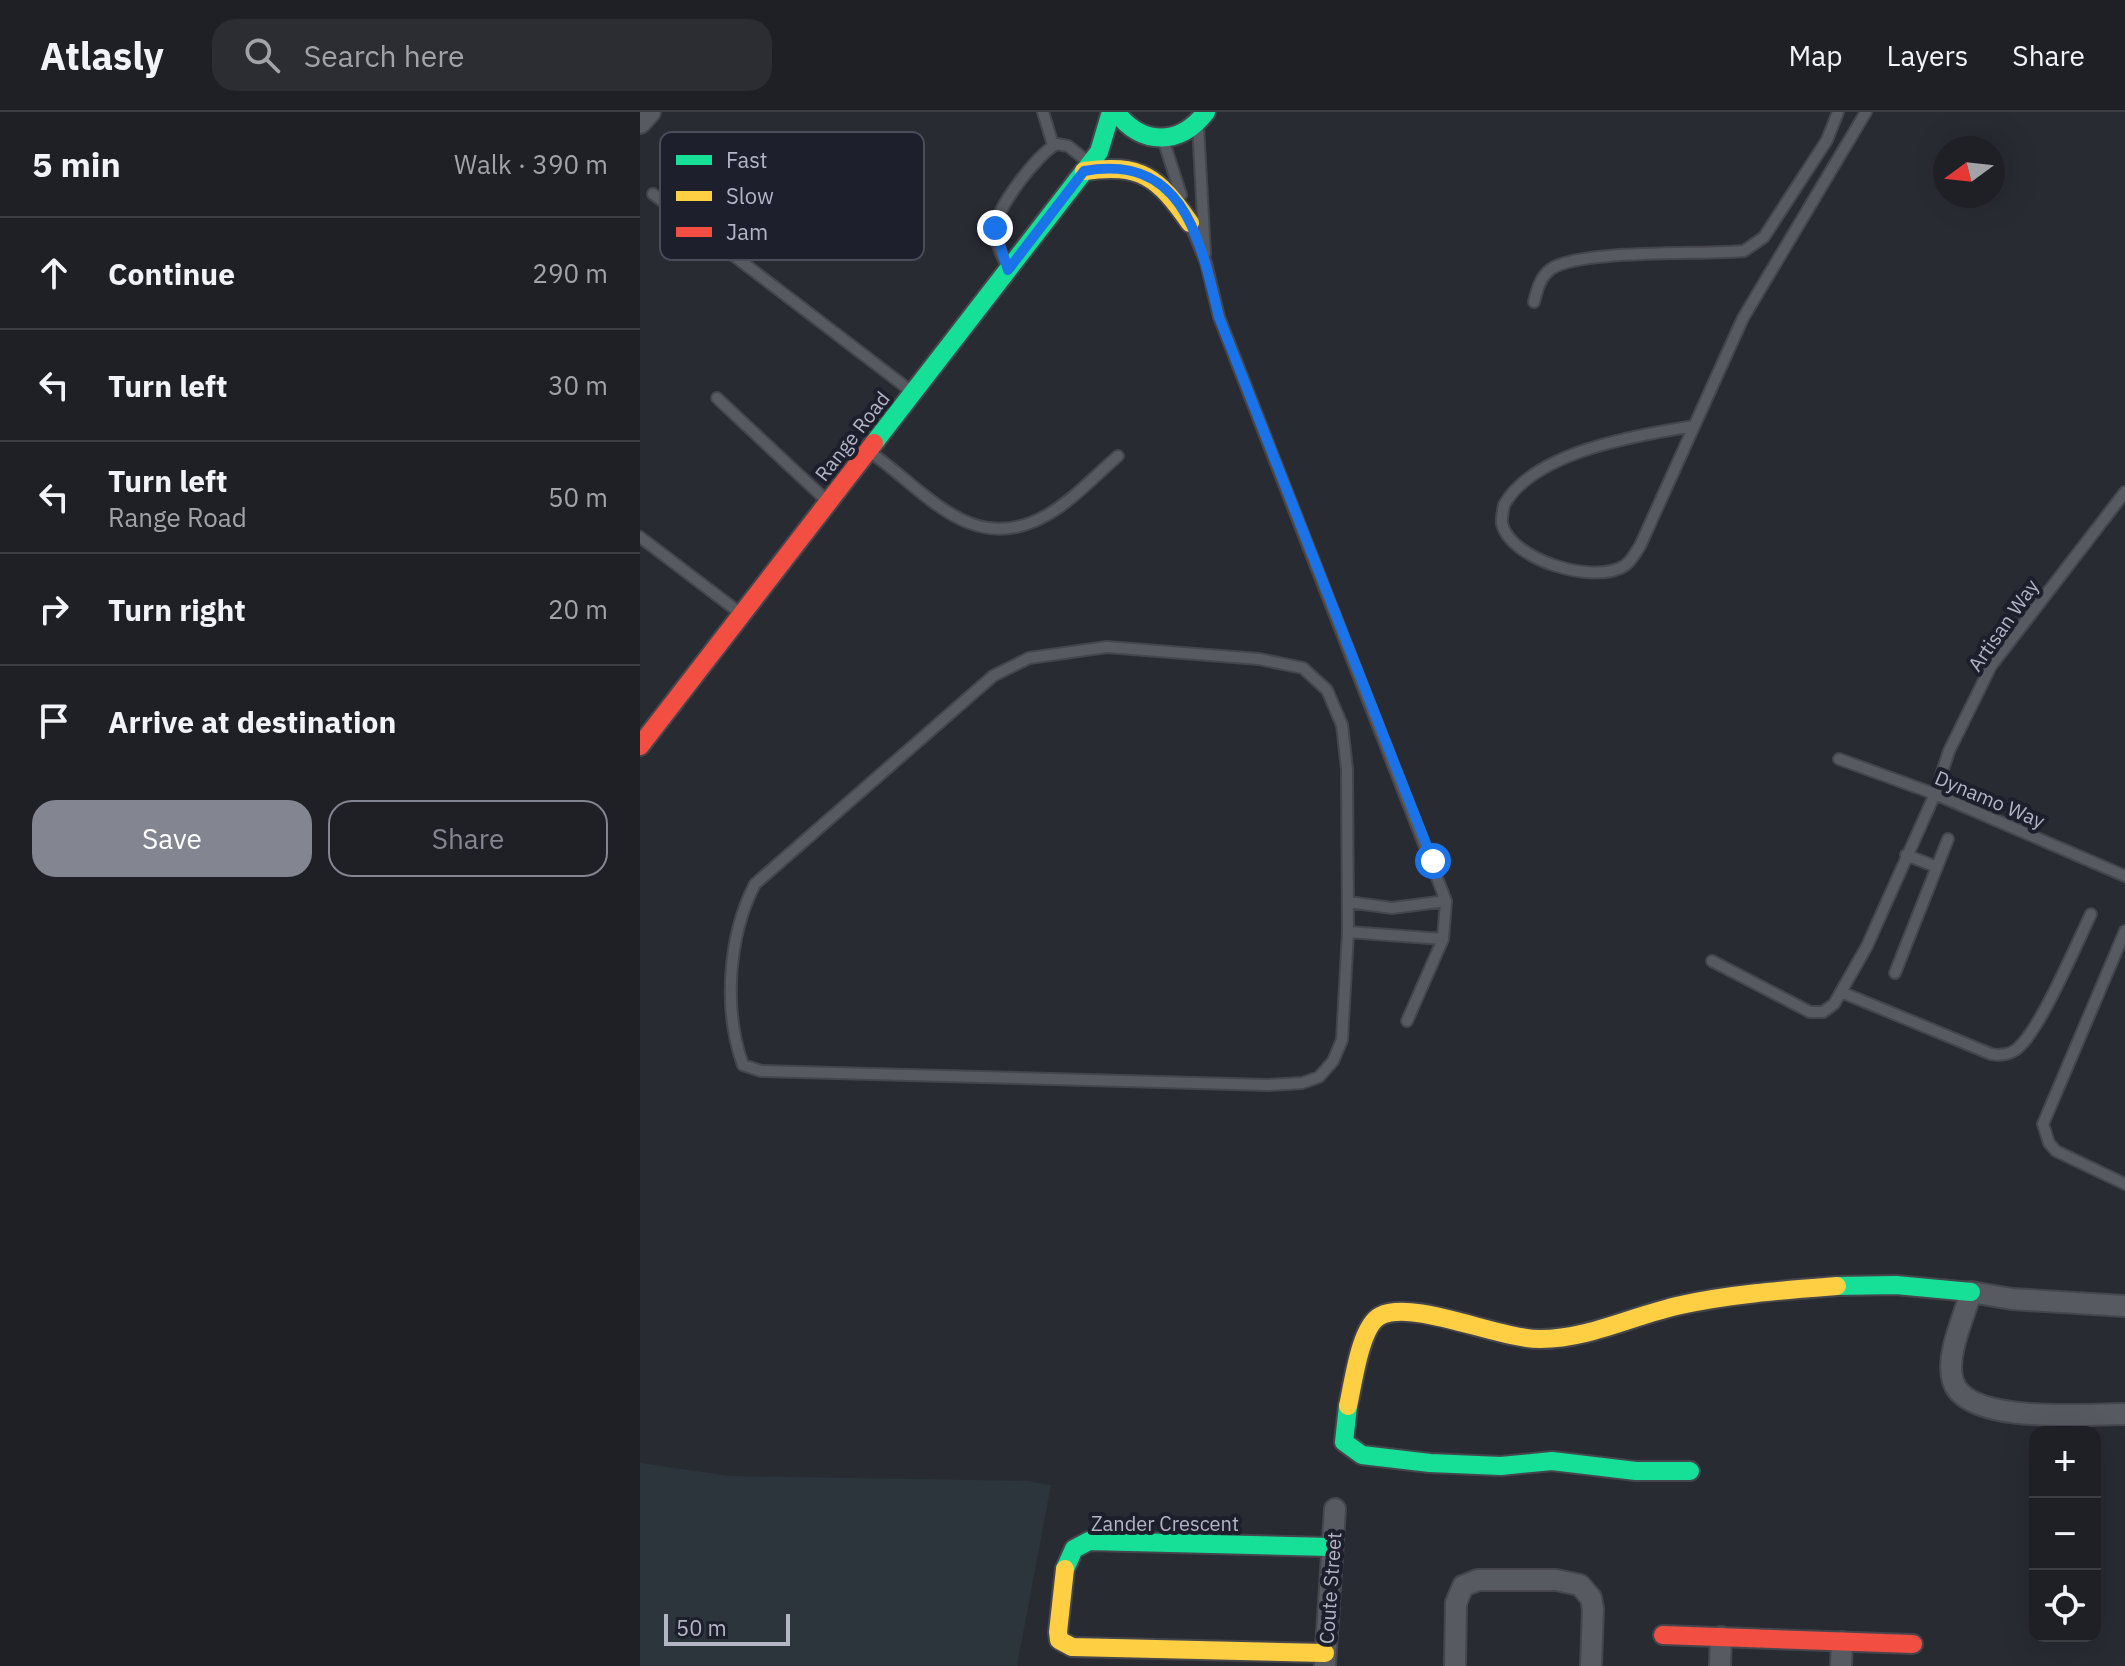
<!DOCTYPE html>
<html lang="en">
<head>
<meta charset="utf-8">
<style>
  :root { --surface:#1f2026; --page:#2c2d32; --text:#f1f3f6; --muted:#a1a3a7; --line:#3c3e43; --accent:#838591 }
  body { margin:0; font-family:"IBM Plex Sans",sans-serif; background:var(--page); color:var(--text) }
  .controls { position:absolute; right:24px; bottom:24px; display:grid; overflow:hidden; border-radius:16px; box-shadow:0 8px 32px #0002 }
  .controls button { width:72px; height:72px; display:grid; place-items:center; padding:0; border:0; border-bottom:2px solid var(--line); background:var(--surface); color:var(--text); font:40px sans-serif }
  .compass { position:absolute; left:1293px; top:24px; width:72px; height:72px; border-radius:50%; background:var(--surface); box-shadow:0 8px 32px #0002; rotate:255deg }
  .scale { position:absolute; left:24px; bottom:20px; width:126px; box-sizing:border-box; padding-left:8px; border:4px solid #b3b5c4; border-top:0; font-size:22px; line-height:28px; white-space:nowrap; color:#b3b5c4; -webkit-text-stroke:6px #1d1f2d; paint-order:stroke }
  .stop { position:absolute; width:24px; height:24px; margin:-18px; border:6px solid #1a73e8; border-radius:50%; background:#fff }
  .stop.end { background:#1a73e8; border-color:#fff; box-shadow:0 2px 8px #0008 }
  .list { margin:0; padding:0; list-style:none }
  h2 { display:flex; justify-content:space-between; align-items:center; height:104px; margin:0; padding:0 32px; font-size:34px }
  h2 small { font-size:26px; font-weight:400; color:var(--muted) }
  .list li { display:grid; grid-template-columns:52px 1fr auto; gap:24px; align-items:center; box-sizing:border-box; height:112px; padding:0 32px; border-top:2px solid var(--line) }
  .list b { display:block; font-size:30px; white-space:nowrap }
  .list p { margin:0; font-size:26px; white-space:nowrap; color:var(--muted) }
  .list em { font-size:26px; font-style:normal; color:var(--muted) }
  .actions { display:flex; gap:16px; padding:24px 32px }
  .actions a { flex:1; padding:18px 0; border:2px solid var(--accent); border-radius:24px; text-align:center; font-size:28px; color:var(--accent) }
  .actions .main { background:var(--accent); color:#fff }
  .icon { flex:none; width:44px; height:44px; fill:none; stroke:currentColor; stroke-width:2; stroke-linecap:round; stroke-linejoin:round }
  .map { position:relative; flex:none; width:1485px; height:1554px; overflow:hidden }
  header { display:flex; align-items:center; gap:48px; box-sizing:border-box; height:112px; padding:0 40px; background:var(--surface); border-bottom:2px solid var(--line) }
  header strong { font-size:38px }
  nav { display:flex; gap:44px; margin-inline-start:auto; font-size:28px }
  .search { width:560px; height:72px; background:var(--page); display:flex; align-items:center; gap:20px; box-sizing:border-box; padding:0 28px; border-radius:24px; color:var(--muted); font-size:30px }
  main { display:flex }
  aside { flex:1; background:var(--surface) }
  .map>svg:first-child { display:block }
  .green { fill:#2b353b }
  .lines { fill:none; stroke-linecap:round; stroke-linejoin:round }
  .lane-casing { stroke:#45464d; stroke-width:14 }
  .street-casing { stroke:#45464d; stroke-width:24 }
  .fast-casing { stroke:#45464d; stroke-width:22 }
  .slow-casing { stroke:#45464d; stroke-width:22 }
  .jam-casing { stroke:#45464d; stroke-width:22 }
  .lane { stroke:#585a62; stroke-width:10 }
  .street { stroke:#585a62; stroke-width:20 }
  .fast { stroke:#16e098; stroke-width:18 }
  .slow { stroke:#ffcf43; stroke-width:18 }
  .jam { stroke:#f24e42; stroke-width:18 }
  .route { stroke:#1a73e8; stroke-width:10 }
  .labels { text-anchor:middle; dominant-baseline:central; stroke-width:8; stroke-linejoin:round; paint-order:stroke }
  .street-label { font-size:20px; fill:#b3b5c4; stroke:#1d1f2d }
  .key { fill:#1d1f2d; stroke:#4a4c5a; stroke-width:2 }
  .key-label { font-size:22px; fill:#b3b5c4 }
</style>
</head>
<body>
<header>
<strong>Atlasly</strong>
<div class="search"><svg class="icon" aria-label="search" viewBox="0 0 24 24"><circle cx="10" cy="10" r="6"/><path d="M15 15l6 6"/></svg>Search here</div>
<nav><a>Map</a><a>Layers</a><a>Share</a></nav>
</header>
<main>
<aside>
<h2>5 min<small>Walk · 390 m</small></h2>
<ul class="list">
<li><svg class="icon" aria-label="ahead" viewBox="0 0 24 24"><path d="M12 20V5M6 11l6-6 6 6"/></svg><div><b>Continue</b></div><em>290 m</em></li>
<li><svg class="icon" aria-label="left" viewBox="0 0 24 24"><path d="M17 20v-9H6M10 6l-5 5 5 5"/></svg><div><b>Turn left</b></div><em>30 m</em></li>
<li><svg class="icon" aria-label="left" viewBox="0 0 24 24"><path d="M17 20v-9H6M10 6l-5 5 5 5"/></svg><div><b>Turn left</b><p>Range Road</p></div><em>50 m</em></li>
<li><svg class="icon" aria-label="right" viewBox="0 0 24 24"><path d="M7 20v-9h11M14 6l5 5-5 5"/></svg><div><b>Turn right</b></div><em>20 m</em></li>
<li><svg class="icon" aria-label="arrive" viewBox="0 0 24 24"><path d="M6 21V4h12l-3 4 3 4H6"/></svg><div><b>Arrive at destination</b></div></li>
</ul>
<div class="actions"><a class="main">Save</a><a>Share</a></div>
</aside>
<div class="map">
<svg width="1485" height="1554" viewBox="0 0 1485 1554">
  <rect width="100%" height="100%" fill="#292b33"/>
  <!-- green -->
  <path class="green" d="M0,1351L90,1364L388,1369L411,1373L377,1554H0Z"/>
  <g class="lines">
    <defs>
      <path id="lane" d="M403,0L413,33
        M558,14L565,142
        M524,30L541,83
        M13,82L271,279
        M551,114L566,151L579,205L806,789L803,827L767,909
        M366,152C361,141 354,128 355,116C357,95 398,41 417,32L428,34L447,49
        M894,190C897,178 900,165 911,157C939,137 1064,143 1104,139L1124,125L1187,28L1198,0
        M77,286L187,389
        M1054,314C999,323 894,339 864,393C863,399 861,406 862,412C871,448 954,473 984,454C991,450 995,441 1000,434L1103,206L1226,0
        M230,340C286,379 332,446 407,403C432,389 456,363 478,344
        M0,425L100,501
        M467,535L619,547L663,556L687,578L702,613L707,657L708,820L702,928L693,949L679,965L662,971L628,973L121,959L103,953C83,898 88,824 115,772L353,564L389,546Z
        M1199,647L1295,682L1485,764
        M1266,743L1297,755
        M708,790L752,796L806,789
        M1485,819L1403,1012L1409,1031L1416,1039L1485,1072
        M708,820L803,827
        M1072,849L1170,900H1183L1194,892L1227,834L1295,682L1309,639L1351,554L1485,380
        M1255,861L1308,727
        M1201,880L1351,942C1361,944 1373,942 1380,934C1402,913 1436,833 1451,802"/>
      <path id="street" d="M0,11L10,0
        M1485,1194L1372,1187L1331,1180C1324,1205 1305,1244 1313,1269C1326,1313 1447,1302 1485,1302
        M685,1553L695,1397
        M815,1554L816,1491L823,1474L838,1468H916L940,1473L951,1486L953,1497L951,1554
        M1080,1554L1081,1525
        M1201,1554L1202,1530"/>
      <path id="fast" d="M476,0C502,34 540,34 566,0
        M234,331L459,40L471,0
        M1197,1174L1256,1173L1331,1180
        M708,1294L704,1330L722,1343L790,1351L861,1354L912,1349L996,1359H1050
        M425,1457L434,1437L449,1429L691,1435"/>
      <path id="slow" d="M444,59C501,51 518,65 550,111
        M708,1294C713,1273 720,1214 740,1204C773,1187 858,1227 900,1227C949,1227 994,1203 1041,1193C1091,1182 1146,1178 1197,1174
        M425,1457L418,1520L419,1528L432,1535L685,1541"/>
      <path id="jam" d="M0,634L234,331
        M1023,1523L1273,1532"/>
    </defs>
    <!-- lane casing -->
    <use href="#lane" class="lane-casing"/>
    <!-- street casing -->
    <use href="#street" class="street-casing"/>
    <!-- fast casing -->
    <use href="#fast" class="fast-casing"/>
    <!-- slow casing -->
    <use href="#slow" class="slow-casing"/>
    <!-- jam casing -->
    <use href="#jam" class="jam-casing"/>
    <!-- lane -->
    <use href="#lane" class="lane"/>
    <!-- street -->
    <use href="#street" class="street"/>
    <!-- fast -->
    <use href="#fast" class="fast"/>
    <!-- slow -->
    <use href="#slow" class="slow"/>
    <!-- jam -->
    <use href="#jam" class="jam"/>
  </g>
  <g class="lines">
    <!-- route -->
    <path class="route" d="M355,116L368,158L444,59C544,41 560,127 579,205L793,749"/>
  </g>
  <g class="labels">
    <!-- street labels -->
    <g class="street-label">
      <text transform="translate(212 324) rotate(-52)">Range Road</text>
      <text transform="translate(1363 513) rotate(-55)">Artisan Way</text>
      <text transform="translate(1350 687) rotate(23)">Dynamo Way</text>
      <text x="525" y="1411">Zander Crescent</text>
      <text transform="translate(690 1476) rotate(-86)">Coute Street</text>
    </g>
  </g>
  <!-- legend -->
  <rect x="20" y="20" width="264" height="128" rx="12" class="key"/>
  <rect x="36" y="43" width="36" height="10" fill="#16e098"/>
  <rect x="36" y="79" width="36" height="10" fill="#ffcf43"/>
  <rect x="36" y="115" width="36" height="10" fill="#f24e42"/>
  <g class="key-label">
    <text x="86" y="56">Fast</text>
    <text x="86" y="92">Slow</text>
    <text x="86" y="128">Jam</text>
  </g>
</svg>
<div class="controls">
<button>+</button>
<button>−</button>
<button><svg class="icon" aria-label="locate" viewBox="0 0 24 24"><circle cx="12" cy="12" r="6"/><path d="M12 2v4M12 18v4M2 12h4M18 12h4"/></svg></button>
</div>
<svg class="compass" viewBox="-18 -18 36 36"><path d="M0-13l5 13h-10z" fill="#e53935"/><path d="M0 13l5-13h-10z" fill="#a1a3a7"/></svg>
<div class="scale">50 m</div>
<div class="stop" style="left:793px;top:749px"></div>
<div class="stop end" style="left:355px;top:116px"></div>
</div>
</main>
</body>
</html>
